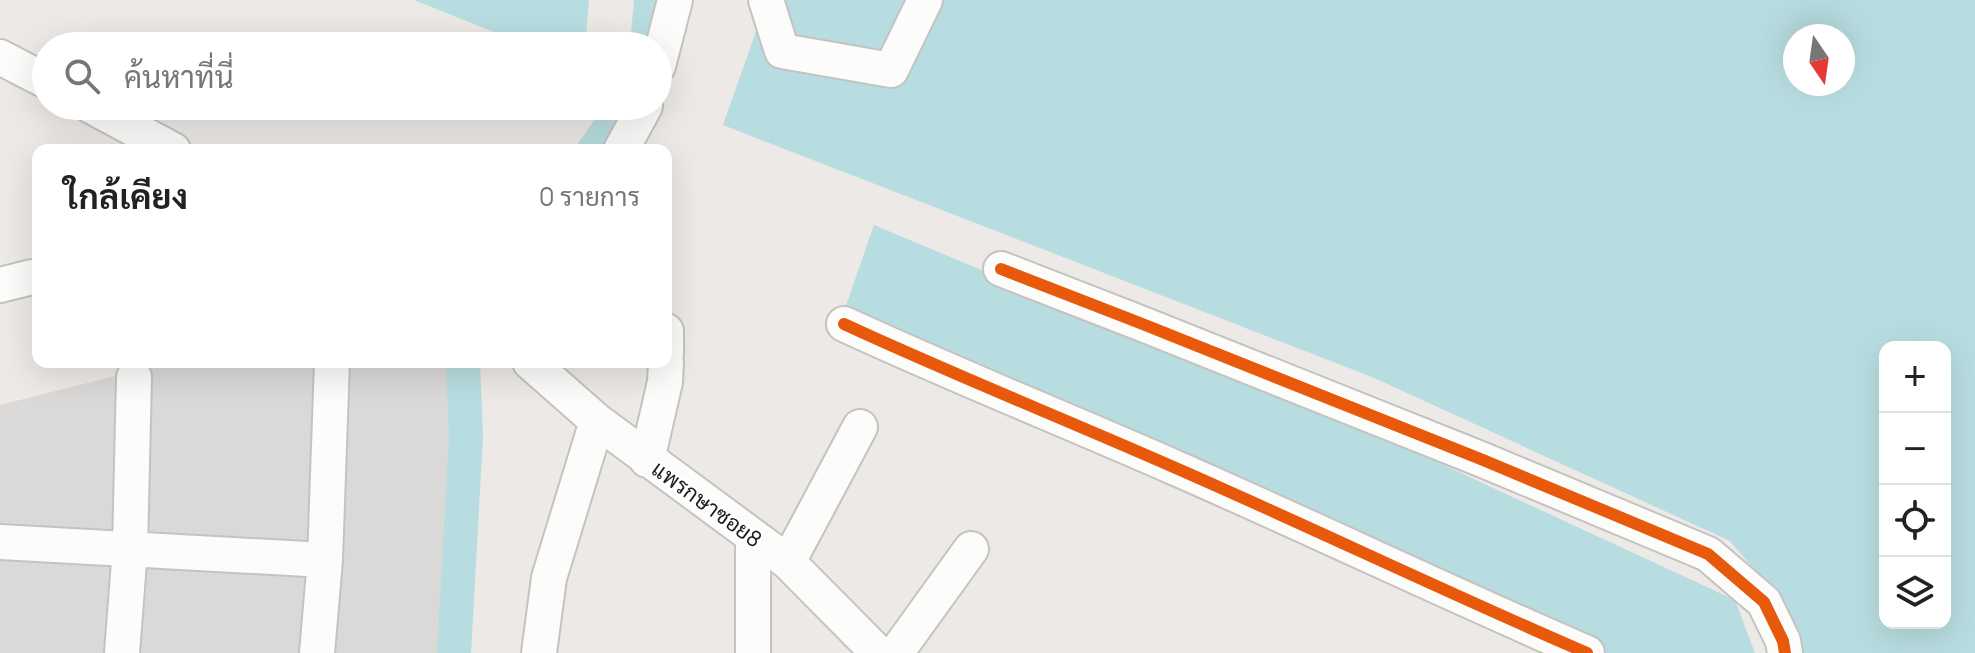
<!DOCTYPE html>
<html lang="th">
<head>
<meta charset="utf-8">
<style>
  :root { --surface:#fff; --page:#f6f6f6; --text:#222; --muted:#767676; --line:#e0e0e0 }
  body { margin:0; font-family:Manrope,Sarabun,sans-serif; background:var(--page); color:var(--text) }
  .controls { position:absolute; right:24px; bottom:24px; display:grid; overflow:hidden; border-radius:16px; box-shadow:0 8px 32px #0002 }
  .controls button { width:72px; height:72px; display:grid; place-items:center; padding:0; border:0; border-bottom:2px solid var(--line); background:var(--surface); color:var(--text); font:40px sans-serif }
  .compass { position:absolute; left:1783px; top:24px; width:72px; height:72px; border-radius:50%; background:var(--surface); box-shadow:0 8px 32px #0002; rotate:167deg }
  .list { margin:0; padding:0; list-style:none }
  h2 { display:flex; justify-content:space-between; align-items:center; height:104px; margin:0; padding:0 32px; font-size:34px }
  h2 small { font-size:26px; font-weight:400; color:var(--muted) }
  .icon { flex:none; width:44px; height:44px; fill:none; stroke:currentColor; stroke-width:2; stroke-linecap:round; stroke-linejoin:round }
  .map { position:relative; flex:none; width:1975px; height:653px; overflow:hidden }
  .search { position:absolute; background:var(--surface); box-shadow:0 8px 32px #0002; left:32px; top:32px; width:640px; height:88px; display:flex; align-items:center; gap:20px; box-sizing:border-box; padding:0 28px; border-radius:44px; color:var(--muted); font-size:30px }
  .panel { position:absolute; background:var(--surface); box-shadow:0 8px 32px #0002; left:32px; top:144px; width:640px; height:224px; border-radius:16px }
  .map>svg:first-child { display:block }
  .residential { fill:#dbd9d7 }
  .water { fill:#b8dde0; fill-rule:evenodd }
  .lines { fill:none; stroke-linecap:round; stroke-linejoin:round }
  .canal { stroke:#b8dde0; stroke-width:34 }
  .minor-casing { stroke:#c4c3c2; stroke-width:38 }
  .minor { stroke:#fcfcfb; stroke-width:34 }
  .cycleway-casing { stroke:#fff; stroke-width:17 }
  .cycleway { stroke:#e8590c; stroke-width:12 }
  .labels { text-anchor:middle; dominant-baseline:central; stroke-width:6; stroke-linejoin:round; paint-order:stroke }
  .street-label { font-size:22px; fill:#1d1d1d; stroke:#fff }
</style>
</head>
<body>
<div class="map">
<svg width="1975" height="653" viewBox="0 0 1975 653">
  <rect width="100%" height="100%" fill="#ece9e6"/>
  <!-- residential -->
  <path class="residential" d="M171,362H444L452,367L441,653H0V405Z"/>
  <!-- water -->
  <path class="water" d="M414,0H589L585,46H529Z
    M767,0H1975V653H1800L1784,605L1730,541L1372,377L723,125ZM1795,36H1843V84H1795ZM1885,347H1945V623H1885Z
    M874,225L1422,455L1735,600L1755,653H1564L840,323Z"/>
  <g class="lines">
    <!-- canal -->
    <path class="canal" d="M647,46L651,0
      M594,150L625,106
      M454,653L466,436L463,362"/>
    <defs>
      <path id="minor" d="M766,0L782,51L891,70L925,0
        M0,57L46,81
        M658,66L675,0
        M91,106L173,150
        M621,150L645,106
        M1001,269L1140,323L1483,460L1708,554L1764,602L1783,641L1785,653
        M0,285L32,277
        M844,324C954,375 1067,420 1178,469C1315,529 1450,594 1587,653
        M666,331V353
        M530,362L597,421L788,562L878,653
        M647,460L665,382L666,362
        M0,542L325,560L332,362
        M788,562L860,427
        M122,653L130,549L134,377
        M317,653L325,560
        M539,653L549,578L597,421
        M753,653V537
        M896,653L971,549"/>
    </defs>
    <!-- minor casing -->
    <use href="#minor" class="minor-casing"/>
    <!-- minor -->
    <use href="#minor" class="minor"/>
    <defs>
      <path id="cycleway" d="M1001,269L1140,323L1483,460L1708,554L1764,602L1783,641L1785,653
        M844,324C954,375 1067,420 1178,469C1315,529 1450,594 1587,653"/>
    </defs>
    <!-- cycleway casing -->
    <use href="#cycleway" class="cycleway-casing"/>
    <!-- cycleway -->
    <use href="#cycleway" class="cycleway"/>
  </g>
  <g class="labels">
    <!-- street labels -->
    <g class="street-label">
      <text transform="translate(707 504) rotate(36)">แพรกษาซอย8</text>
    </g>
  </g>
</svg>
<div class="controls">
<button>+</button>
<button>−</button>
<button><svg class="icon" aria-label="locate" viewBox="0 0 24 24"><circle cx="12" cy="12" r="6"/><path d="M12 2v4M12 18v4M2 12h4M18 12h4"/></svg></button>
<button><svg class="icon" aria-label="layers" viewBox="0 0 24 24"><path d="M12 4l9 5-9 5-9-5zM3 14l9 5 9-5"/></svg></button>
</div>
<svg class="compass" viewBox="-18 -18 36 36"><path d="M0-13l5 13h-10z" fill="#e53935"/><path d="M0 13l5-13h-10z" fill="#767676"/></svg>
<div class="search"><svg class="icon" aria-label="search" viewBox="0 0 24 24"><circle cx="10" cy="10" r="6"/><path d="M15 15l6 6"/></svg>ค้นหาที่นี่</div>
<section class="panel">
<h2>ใกล้เคียง<small>0 รายการ</small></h2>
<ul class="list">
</ul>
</section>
</div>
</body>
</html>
